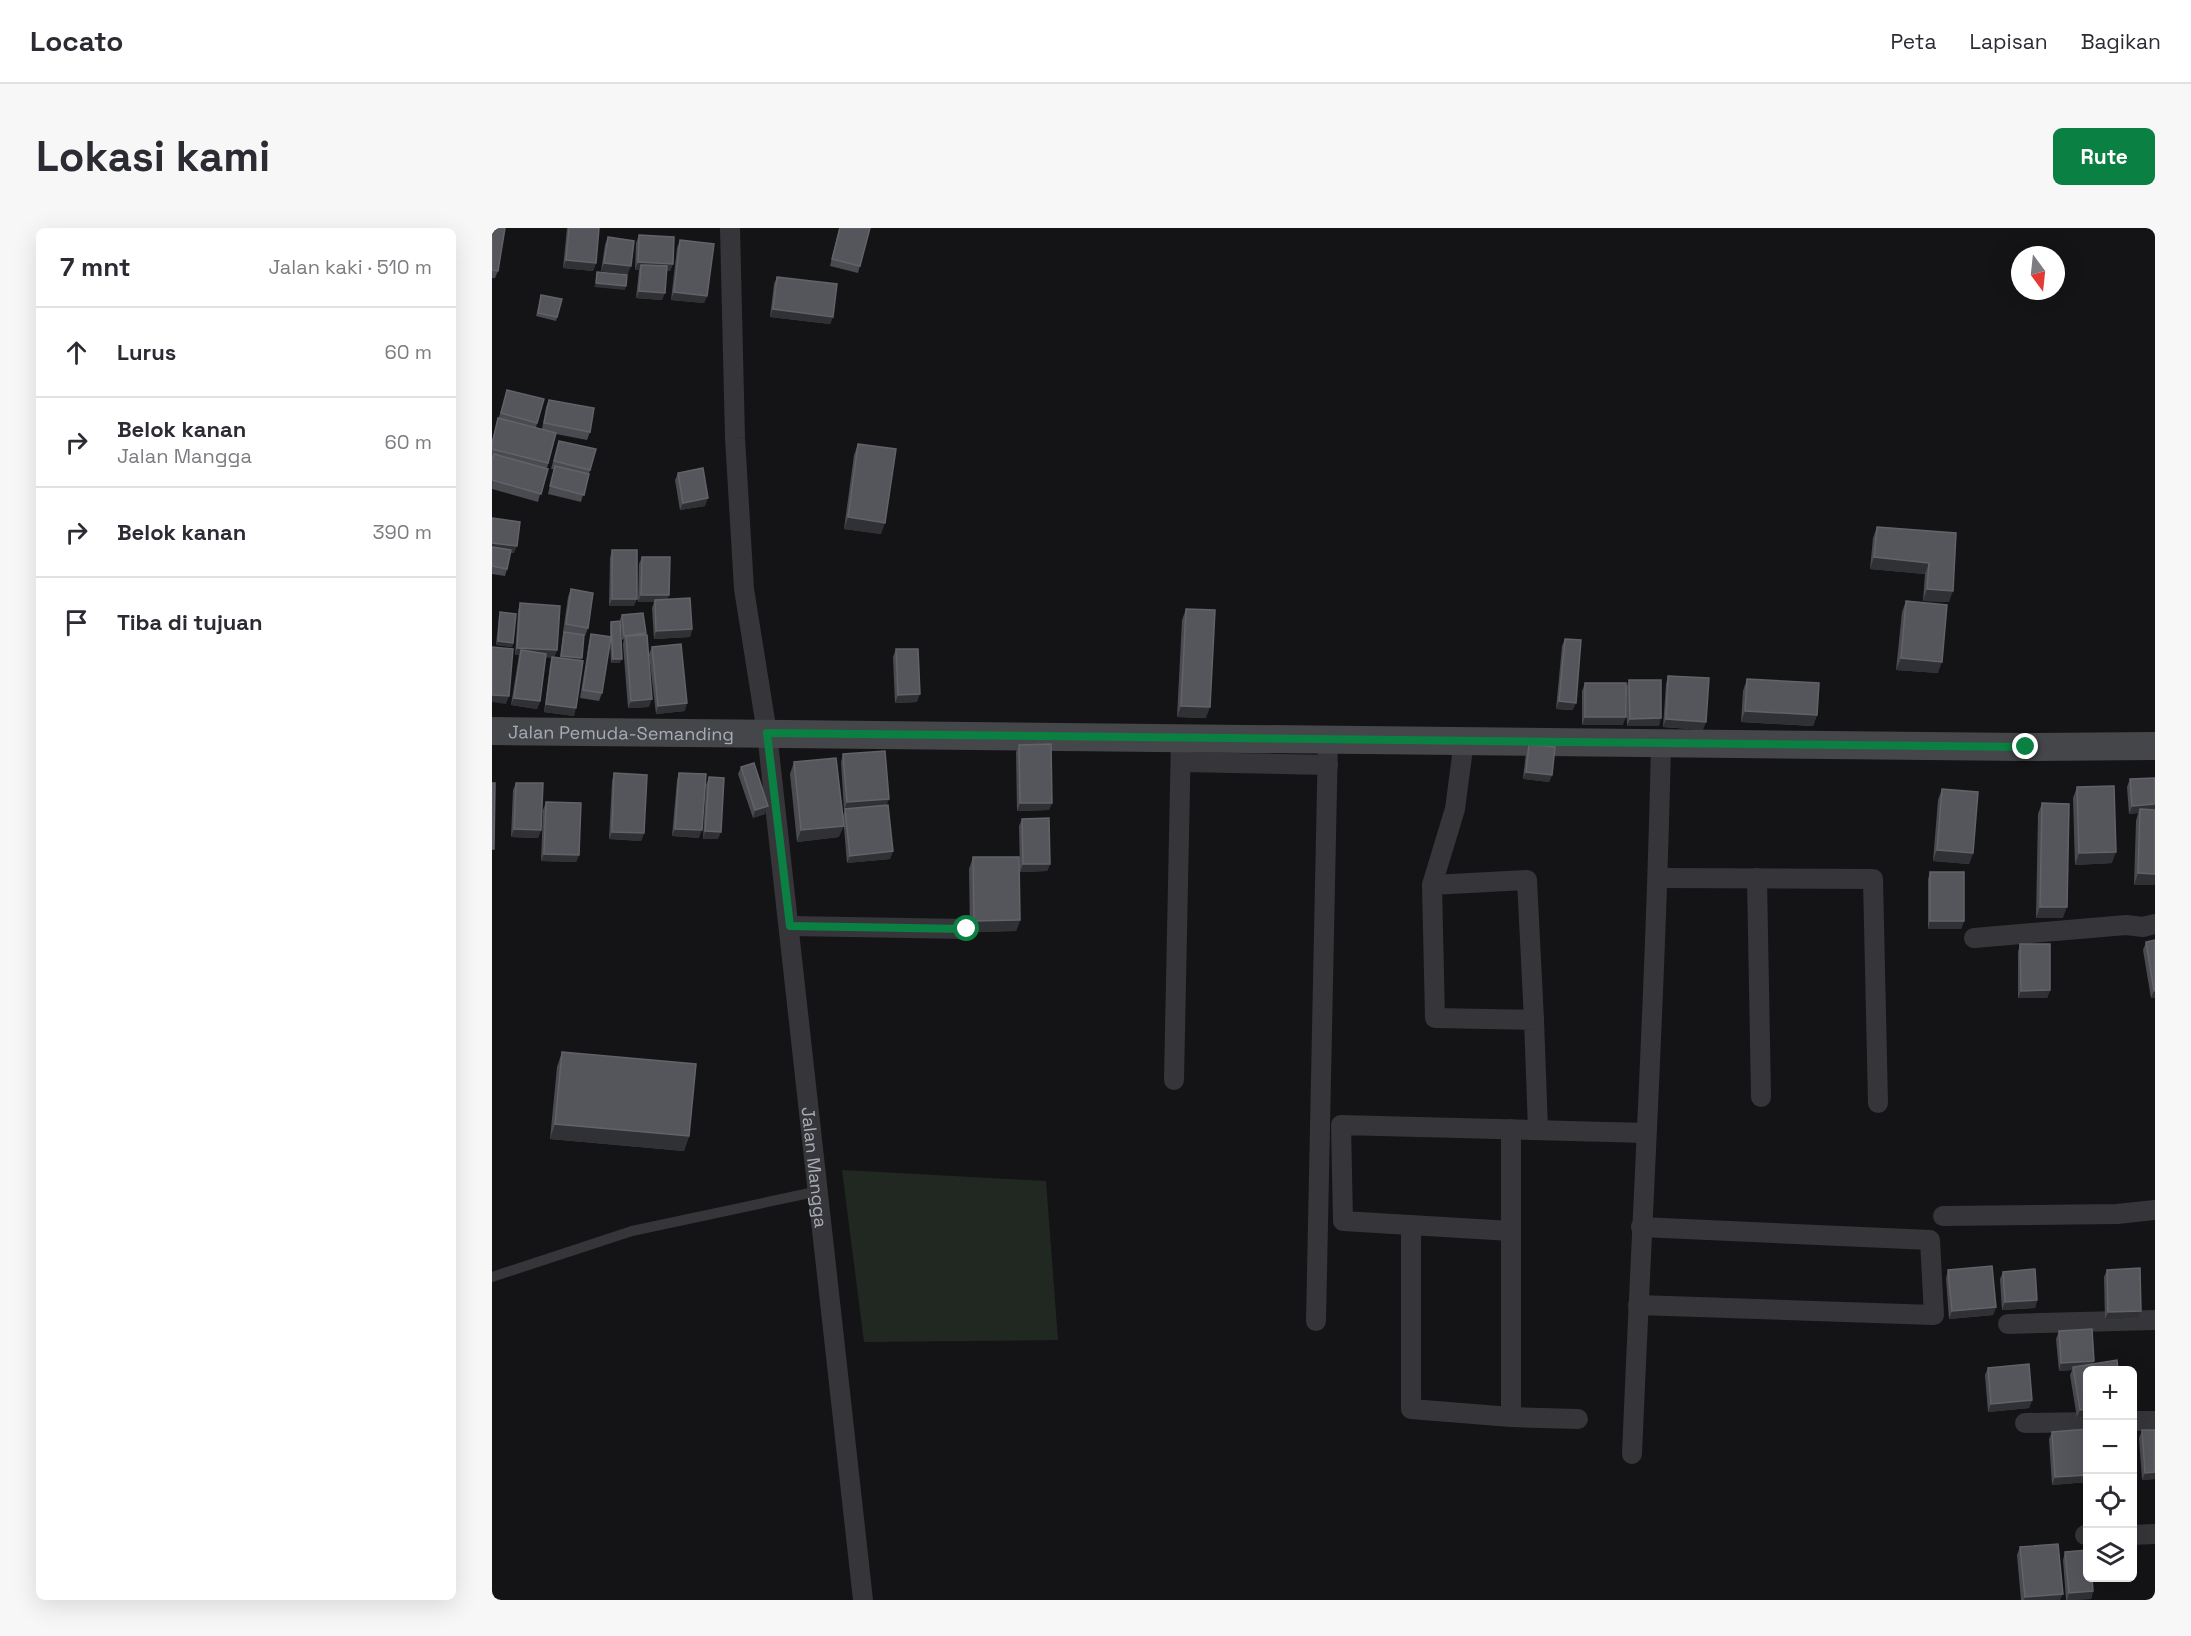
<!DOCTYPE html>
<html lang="id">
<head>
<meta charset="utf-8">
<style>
  :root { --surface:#fff; --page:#f7f7f7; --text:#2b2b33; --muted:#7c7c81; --line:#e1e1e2; --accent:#0b8043 }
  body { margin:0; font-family:"Space Grotesk",sans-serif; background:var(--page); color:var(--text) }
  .controls { position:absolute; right:18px; bottom:18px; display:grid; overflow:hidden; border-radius:9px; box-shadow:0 6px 24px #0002 }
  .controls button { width:54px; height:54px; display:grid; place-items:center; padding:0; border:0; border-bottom:2px solid var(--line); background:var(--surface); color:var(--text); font:30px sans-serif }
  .compass { position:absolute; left:1519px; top:18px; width:54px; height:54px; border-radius:50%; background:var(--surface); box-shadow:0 6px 24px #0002; rotate:165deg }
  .stop { position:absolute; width:18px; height:18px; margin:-14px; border:4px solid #0b8043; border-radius:50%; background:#fff }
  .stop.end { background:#0b8043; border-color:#fff; box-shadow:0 2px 6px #0008 }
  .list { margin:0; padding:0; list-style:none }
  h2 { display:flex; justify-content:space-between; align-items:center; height:78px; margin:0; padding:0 24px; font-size:26px }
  h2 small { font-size:20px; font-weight:400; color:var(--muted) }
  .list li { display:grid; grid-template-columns:39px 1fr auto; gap:18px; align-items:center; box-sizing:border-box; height:90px; padding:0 24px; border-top:2px solid var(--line) }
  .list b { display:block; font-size:22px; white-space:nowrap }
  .list p { margin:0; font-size:20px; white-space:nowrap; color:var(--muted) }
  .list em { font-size:20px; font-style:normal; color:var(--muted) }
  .icon { flex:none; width:33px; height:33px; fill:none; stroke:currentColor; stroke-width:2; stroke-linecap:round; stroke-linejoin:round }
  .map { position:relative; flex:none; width:1663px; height:1372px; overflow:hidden; border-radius:9px }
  header { display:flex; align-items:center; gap:36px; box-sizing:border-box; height:84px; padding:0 30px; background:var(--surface); border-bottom:2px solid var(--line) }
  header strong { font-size:28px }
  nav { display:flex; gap:33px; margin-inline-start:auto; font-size:21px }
  .intro { display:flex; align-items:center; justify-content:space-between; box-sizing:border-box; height:144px; padding:0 36px }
  h1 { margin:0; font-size:42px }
  .button { padding:15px 27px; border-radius:9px; background:var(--accent); color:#fff; font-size:21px; font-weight:700 }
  main { display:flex; gap:36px; padding:0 36px }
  aside { flex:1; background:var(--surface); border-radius:9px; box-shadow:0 6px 24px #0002 }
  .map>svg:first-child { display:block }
  .green { fill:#212821 }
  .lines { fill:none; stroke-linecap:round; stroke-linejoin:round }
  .service { stroke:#36363a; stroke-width:10 }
  .minor { stroke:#36363a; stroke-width:20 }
  .secondary { stroke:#44464a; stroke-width:28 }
  .wall { fill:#4a4b51 }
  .shaded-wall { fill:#303135 }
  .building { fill:#54565b; stroke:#616369; stroke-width:1.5 }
  .route { stroke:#0b8043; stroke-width:8 }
  .labels { text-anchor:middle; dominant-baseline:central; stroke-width:6; stroke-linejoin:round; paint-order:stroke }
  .street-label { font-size:18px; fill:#a7acb5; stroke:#0f0f11 }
</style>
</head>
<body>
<header>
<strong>Locato</strong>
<nav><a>Peta</a><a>Lapisan</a><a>Bagikan</a></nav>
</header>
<div class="intro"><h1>Lokasi kami</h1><a class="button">Rute</a></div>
<main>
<aside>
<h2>7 mnt<small>Jalan kaki · 510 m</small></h2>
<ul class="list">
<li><svg class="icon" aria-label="ahead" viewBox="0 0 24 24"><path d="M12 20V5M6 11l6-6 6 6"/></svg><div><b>Lurus</b></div><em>60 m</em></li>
<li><svg class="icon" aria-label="right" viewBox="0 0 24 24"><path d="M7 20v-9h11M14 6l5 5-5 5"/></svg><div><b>Belok kanan</b><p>Jalan Mangga</p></div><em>60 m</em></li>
<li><svg class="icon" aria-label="right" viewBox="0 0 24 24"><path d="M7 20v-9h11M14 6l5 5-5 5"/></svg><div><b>Belok kanan</b></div><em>390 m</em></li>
<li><svg class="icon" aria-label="arrive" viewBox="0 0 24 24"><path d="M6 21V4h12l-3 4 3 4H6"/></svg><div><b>Tiba di tujuan</b></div></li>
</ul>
</aside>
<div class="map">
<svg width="1663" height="1372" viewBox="0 0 1663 1372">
  <rect width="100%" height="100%" fill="#141416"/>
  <!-- green -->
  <path class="green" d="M350,942L554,953L566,1112L372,1114Z"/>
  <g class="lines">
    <!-- service -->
    <path class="service" d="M0,1049L140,1003L327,963"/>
    <!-- minor -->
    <g class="minor">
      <path id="s1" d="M238,0L243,210L252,361L275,505L371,1372"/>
      <path d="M972,513L963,581L940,657L943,790L1042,792L1046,901"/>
      <path d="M689,534L836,537"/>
      <path d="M1166,650L1381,651L1386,875"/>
      <path d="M1265,650L1269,869"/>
      <path d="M940,657L1035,652L1042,792"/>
      <path d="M298,698L475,701"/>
      <path d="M1482,710L1634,697L1651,699L1663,696"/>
      <path d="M682,852L689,509"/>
      <path d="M1451,988L1625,986L1663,982"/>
      <path d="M919,997V1181L1019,1189V1003L851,993L849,897L1154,905"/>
      <path d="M1019,1003V901"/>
      <path d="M1146,1077L1442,1087L1438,1012L1149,999"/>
      <path d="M824,1093L836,511"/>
      <path d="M1516,1096L1663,1092"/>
      <path d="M1019,1189L1086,1191"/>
      <path d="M1640,1193H1663"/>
      <path d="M1533,1195L1596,1194"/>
      <path d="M1140,1226C1150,989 1164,752 1169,515"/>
      <path d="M1593,1307H1596"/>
      <path d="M1640,1307L1663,1306"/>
    </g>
    <!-- secondary -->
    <path class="secondary" id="s2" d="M0,503L1534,519L1663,518"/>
  </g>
  <!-- wall -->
  <path class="wall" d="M0,0L6,43L3,50H0Z
    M75,0H107L104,35L101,43L71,40Z
    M347,0H378L366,45L338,38Z
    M147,7L181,36L178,43H174L170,72L144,70L147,42H143L144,15Z
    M116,9L136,46L109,43L113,17Z
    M188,12L215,68L212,75L179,72L185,20Z
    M285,49L341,89L338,96L278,89L282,56Z
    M49,67L65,89L64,93L44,88Z
    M15,162L45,195L44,200L50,201L54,179L57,172L98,204L95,212L64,206L46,274L0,261L1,230L0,229V212Z
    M67,213L98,242L89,274L56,266L62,241H59Z
    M366,216L389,306L352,301L362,227Z
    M186,245L213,278L188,282L183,252Z
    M0,290L22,325H18L15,341L13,348L0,346Z
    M1385,299L1464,305L1457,374L1431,373L1433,346L1378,341L1381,310Z
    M120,322L142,378H117L118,330Z
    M150,329L175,371L200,401L198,409L162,411L160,380L162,374H146L147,336Z
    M79,361L96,400L93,408L92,407L82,488L52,484L58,437L60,429H54L48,473L45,481L19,477L27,427H23L26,383L28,375L65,422L62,429L68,430L71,408L72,404L75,405L71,404L76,369Z
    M1414,373L1446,445L1404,442L1410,384Z
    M694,381L714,490L685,489L690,392Z
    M8,384L21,415L20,419L4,417L7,388Z
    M130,387L154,405L157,479L136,480L131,416L132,411L130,412L128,391Z
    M119,394L128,435H119L118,410L110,465L107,473L88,470L97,414L99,406L118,409V397Z
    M1073,411L1081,482L1064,481L1070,418Z
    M160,419L193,483L164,486L157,426Z
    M404,421L425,474L403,475L401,429Z
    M1176,448L1211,502L1171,499L1174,456Z
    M1255,451L1325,487L1321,498L1249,494L1251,463Z
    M1137,452L1167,498H1135L1134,460Z
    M1093,455L1131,497H1090V463Z
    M1037,516L1060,547L1057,554L1031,551L1034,524Z
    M527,517L560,575L557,582L525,583L524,524Z
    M351,526L397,571L394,577L401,623L398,631L355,635L351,588L353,581L352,582L349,534Z
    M302,534L347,609L305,614L298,546Z
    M249,539L273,586L261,590L246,546Z
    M122,545L152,605L149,613L117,611L120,553Z
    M187,545L207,610L180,608L185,552Z
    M217,549L226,611H211L214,557Z
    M1663,550V657H1642L1644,593L1646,585L1637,586L1635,559L1638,551Z
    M24,555L49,602L46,610L19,609L21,562Z
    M1585,559L1620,635L1583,637L1581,570Z
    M1450,561L1481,625L1477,636L1441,633L1446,572Z
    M54,574L87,627L84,634L49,633L51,582Z
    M1550,575L1571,690H1544L1546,586Z
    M530,591L558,636L555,643L528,644L527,598Z
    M481,629L528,692L524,703L478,704L477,641Z
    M1438,644L1472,693L1469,701H1436V651Z
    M1654,714L1663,770H1659L1651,722Z
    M1528,716L1558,762L1555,770H1526V724Z
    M70,824L197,908L192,923L58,911L65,839Z
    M1456,1042L1504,1079L1501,1087L1457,1091L1454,1050Z
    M1615,1042L1646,1090L1613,1092L1612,1049Z
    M1511,1044L1545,1072L1543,1080L1510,1082L1508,1051Z
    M1567,1103L1601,1136L1596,1143V1188L1585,1190L1578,1147L1580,1142L1567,1143L1564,1111Z
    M1496,1140L1540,1172L1537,1180L1496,1184L1493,1147Z
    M1596,1201V1254L1560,1257L1557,1211L1560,1204Z
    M1650,1202H1663V1251L1650,1252L1647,1210Z
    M1528,1319L1568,1372H1529L1525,1327Z
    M1573,1324L1601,1363L1599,1371L1574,1372L1571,1332Z"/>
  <!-- shaded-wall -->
  <path class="shaded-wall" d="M74,32L104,35L101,43L71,40Z
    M146,34L181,36L178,43L148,42L149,37L147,42H143Z
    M112,35L139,38L136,46L109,43Z
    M104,55L134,58L133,62L102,59Z
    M147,63L173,65L170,72L144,70Z
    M182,64L215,68L212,75L179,72Z
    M281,81L341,89L338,96L278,89Z
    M216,270L213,278L188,282L191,275Z
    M356,289L393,295L389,306L352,301Z
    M0,315L25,318L22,325L0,322Z
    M1382,329L1437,335L1433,346L1378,341Z
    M1435,361L1461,363L1457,374L1431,373Z
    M149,367H177L174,375L163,372L162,374H146Z
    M120,371H145L142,378H117Z
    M200,401L198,409L162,411L164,403Z
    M6,413L21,415L20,419L4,417Z
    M25,420L65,422L62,430L28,428L29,422L27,427H23Z
    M69,428L90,430L88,434L68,431Z
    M1409,430L1450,434L1446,445L1404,442Z
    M121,431H130L128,435H119Z
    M428,466L425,474L403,475L406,467Z
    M0,467L17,468L14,476L0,474Z
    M22,470L48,473L45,481L19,477Z
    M160,471L157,479L136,480L139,473Z
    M1067,473L1084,475L1081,482L1064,481Z
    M195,475L193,483L164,486L166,478Z
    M54,476L84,480L82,488L52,484Z
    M689,478L718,479L714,490L685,489Z
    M1253,483L1325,487L1321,498L1249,494Z
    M1093,489H1134L1131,497H1090Z
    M1169,490L1167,498H1135L1138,491Z
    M1174,491L1214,494L1211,502L1171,499Z
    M1034,544L1060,547L1057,554L1031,551Z
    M397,571L394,578L352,582L355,574Z
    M528,575H560L557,582L525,583Z
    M1663,576V584L1648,581L1646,585L1637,586L1640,578Z
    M276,578L273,586L261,590L263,582Z
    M352,598L347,609L305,614L309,602Z
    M22,601L49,602L46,610L19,609Z
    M183,601L210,602L207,610L180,608Z
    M213,603L229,604L226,611H211Z
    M120,604L152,605L149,613L117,611Z
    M1445,622L1481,625L1477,636L1441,633Z
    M401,623L398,631L355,635L358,628Z
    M1624,624L1620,635L1583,637L1587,625Z
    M52,626L87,627L84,634L49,633Z
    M531,636H558L555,643L528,644Z
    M1646,645L1663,646V657H1642Z
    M1548,679H1575L1571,690H1544Z
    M528,692L524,703L478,704L482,693Z
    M1438,693H1472L1469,701H1436Z
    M1558,762L1555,770H1526L1529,763Z
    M1663,762V770H1659L1662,763Z
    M63,896L197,908L192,923L58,911Z
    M1545,1072L1543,1080L1510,1082L1513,1074Z
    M1504,1079L1501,1087L1457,1091L1460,1083Z
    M1649,1083L1646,1090L1613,1092L1616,1084Z
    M1602,1133L1599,1140L1581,1139L1580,1142L1567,1143L1569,1135Z
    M1540,1172L1537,1180L1496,1184L1499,1176Z
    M1596,1181V1188L1585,1190L1588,1182Z
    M1663,1244V1251L1650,1252L1653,1245Z
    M1596,1247V1254L1560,1257L1563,1249Z
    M1601,1363L1599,1371L1575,1372L1577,1365Z
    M1571,1366L1568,1372H1532L1533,1369Z"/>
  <!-- building -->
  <path class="building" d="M0,0H13L6,43L0,42Z
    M77,0H107L104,35L74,32Z
    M348,0H378L368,38L340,31Z
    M147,7L182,9L181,36L146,34Z
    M116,9L142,13L139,38L112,35Z
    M188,12L222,16L215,68L182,64Z
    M149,37L175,38L173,65L147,63Z
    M105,44L135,47L134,58L104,55Z
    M285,49L345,56L341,89L281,81Z
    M49,67L70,71L65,89L46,85Z
    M15,162L52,171L45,195L9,185Z
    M57,172L102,180L98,204L52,195Z
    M6,190L64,205L56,235L0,221V216Z
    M67,213L104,221L98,242L62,233Z
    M366,216L404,221L393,295L356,289Z
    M2,226L56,241L49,266L0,252V233Z
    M63,238L97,246L92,267L58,258Z
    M211,240L216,270L191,275L186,245Z
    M0,290L28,294L25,318L0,315Z
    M1385,299L1464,305L1461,363L1435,361L1437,335L1382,329Z
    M0,319L19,322L15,341L0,338Z
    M120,322H145V371H120Z
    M150,329H178L177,367H149Z
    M79,361L101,365L96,400L74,396Z
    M198,370L200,401L164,403L163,372Z
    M1414,373L1455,377L1450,434L1409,430Z
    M28,375L68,378L65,422L25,420Z
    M694,381L723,382L718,479L689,478Z
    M8,384L24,386L21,415L6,413Z
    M151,385L154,405L132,408L130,387Z
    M128,393L130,431H121L119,394Z
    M72,404L92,407L90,430L69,428Z
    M99,406L119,409L110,465L91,462Z
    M155,407L160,471L139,473L134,408Z
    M1073,411L1089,412L1084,475L1067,473Z
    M189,416L195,475L166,478L160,419Z
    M0,419L21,421L17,468L0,467Z
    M404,421H426L428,466L406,467Z
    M29,422L54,426L48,473L22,470Z
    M60,429L91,433L84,480L54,476Z
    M1176,448L1217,450L1214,494L1174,491Z
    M1255,451L1327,455L1325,487L1253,483Z
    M1137,452H1169V490L1138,491Z
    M1093,455H1134V489H1093Z
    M559,516L560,575H528L527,517Z
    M1037,516L1063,519L1060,547L1034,544Z
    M393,523L397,571L355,574L351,526Z
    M344,530L352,598L309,602L302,534Z
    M262,535L276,578L263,582L249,539Z
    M122,545L155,547L152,605L120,604Z
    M187,545L214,546L210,602L183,601Z
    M217,549L232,550L229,604L213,603Z
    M1663,550V576L1640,578L1638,551Z
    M0,555H3L2,621H0Z
    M24,555H51L49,602L22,601Z
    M1622,558L1624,624L1587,625L1585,559Z
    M1450,561L1486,564L1481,625L1445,622Z
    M54,574L89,575L87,627L52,626Z
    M1550,575L1577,576L1575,679H1548Z
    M396,577L401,623L358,628L353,581Z
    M1648,581L1663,582V646L1646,645Z
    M557,590L558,636H531L530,591Z
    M481,629H527L528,692L482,693Z
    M1438,644H1472V693H1438Z
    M1663,712V762L1662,763L1654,714Z
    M1528,716H1558V762L1529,763Z
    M70,824L204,836L197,908L63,896Z
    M1500,1038L1504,1079L1460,1083L1456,1042Z
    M1648,1040L1649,1083L1616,1084L1615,1042Z
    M1543,1041L1545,1072L1513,1074L1511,1044Z
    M1600,1101L1602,1133L1569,1135L1567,1103Z
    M1625,1132L1626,1143H1596V1181L1588,1182L1581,1139Z
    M1537,1136L1540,1172L1499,1176L1496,1140Z
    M1596,1201V1247L1563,1249L1560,1204Z
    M1650,1202H1663V1244L1653,1245Z
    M1566,1316L1571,1366L1533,1369L1528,1319Z
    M1596,1322V1350H1600L1601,1363L1577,1365L1573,1324Z"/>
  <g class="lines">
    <!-- route -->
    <path class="route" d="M475,701L298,698L275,505L1534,519"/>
  </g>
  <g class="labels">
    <!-- street labels -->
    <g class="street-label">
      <text stroke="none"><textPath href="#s2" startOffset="129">Jalan Pemuda-Semanding</textPath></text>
      <text stroke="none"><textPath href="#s1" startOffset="944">Jalan Mangga</textPath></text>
    </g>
  </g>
</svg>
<div class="controls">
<button>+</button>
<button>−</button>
<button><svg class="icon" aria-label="locate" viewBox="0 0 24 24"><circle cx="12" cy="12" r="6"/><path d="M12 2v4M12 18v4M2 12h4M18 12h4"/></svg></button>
<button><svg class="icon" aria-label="layers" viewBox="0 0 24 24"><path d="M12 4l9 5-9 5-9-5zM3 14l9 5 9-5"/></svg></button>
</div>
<svg class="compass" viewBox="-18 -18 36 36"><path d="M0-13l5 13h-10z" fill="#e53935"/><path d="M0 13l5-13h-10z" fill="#7c7c81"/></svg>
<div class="stop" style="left:475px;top:701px"></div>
<div class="stop end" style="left:1534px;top:519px"></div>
</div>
</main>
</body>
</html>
